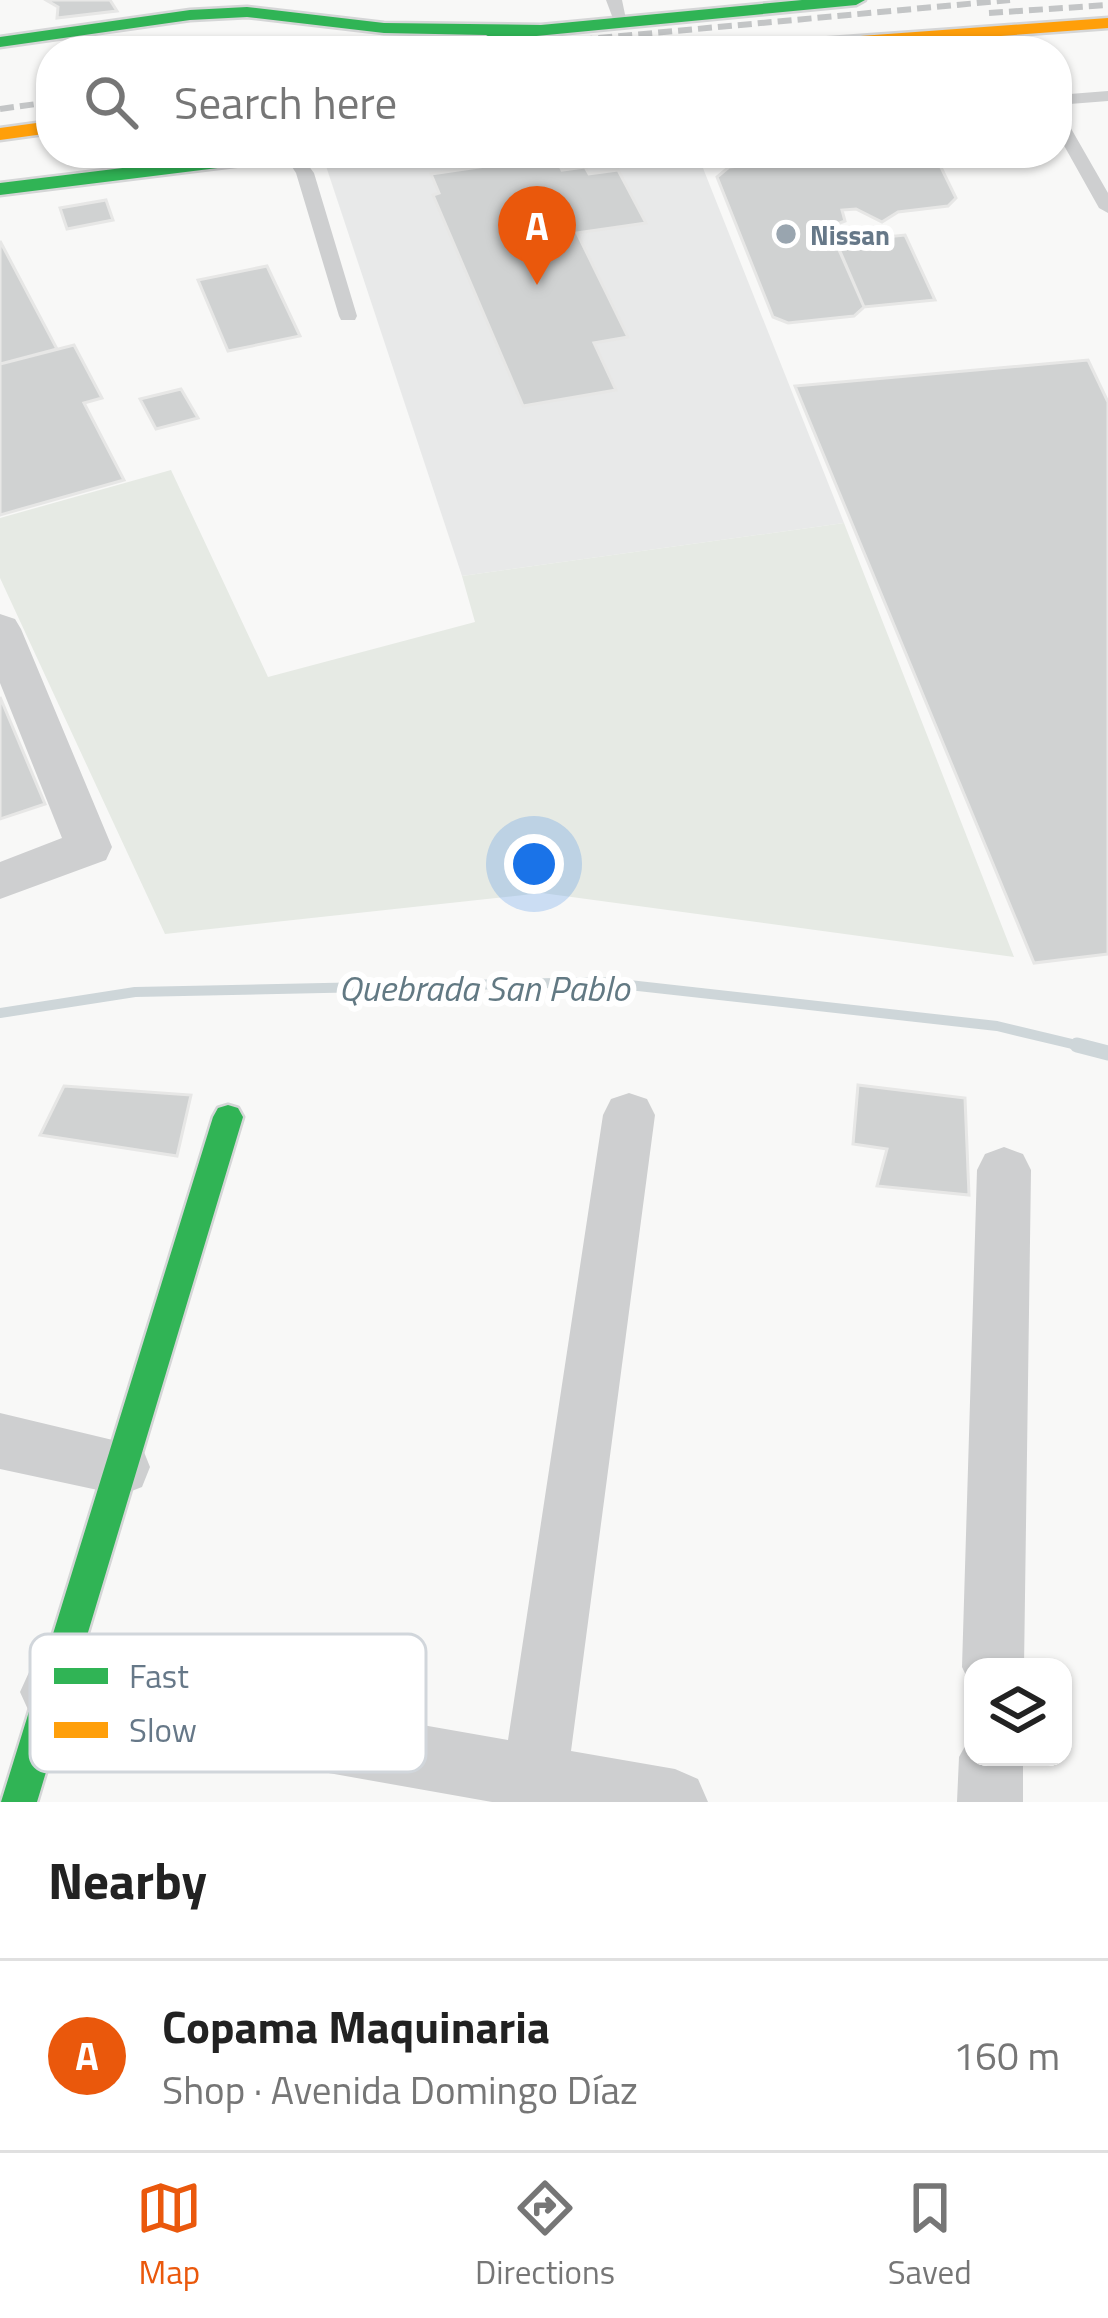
<!DOCTYPE html>
<html lang="en">
<head>
<meta charset="utf-8">
<style>
  :root { --surface:#fff; --page:#f6f6f6; --text:#222; --muted:#767676; --line:#e0e0e0; --accent:#ea580c }
  body { margin:0; font-family:"Titillium Web",sans-serif; background:var(--page); color:var(--text) }
  .controls { position:absolute; right:36px; bottom:36px; display:grid; overflow:hidden; border-radius:24px; box-shadow:0 3px 9px #0004 }
  .controls button { width:108px; height:108px; display:grid; place-items:center; padding:0; border:0; border-bottom:3px solid var(--line); background:var(--surface); color:var(--text); font:60px sans-serif }
  .you { position:absolute; left:534px; top:864px; width:42px; height:42px; margin:-30px; border:9px solid #fff; border-radius:50%; background:#1a73e8; box-shadow:0 0 0 18px #1a73e833 }
  .badge { display:grid; place-items:center; width:78px; height:78px; border-radius:50%; background:var(--accent); color:#fff; font-size:39px; font-weight:700 }
  .pin { position:absolute; translate:-50% -99px; filter:drop-shadow(0 3px 6px #0008) }
  .pin::after { content:''; position:absolute; top:63px; width:42px; height:36px; background:inherit; clip-path:polygon(0 0,100% 0,50% 100%) }
  .list { margin:0; padding:0; list-style:none }
  h2 { display:flex; justify-content:space-between; align-items:center; height:156px; margin:0; padding:0 48px; font-size:51px }
  h2 small { font-size:39px; font-weight:400; color:var(--muted) }
  .list li { display:grid; grid-template-columns:78px 1fr auto; gap:36px; align-items:center; box-sizing:border-box; height:192px; padding:0 48px; border-top:3px solid var(--line) }
  .list b { display:block; font-size:45px; white-space:nowrap }
  .list p { margin:0; font-size:39px; white-space:nowrap; color:var(--muted) }
  .list em { font-size:39px; font-style:normal; color:var(--muted) }
  .icon { flex:none; width:66px; height:66px; fill:none; stroke:currentColor; stroke-width:2; stroke-linecap:round; stroke-linejoin:round }
  .map { position:relative; flex:none; width:1108px; height:1802px; overflow:hidden }
  .search { position:absolute; background:var(--surface); box-shadow:0 3px 9px #0004; left:36px; right:36px; top:36px; height:132px; display:flex; align-items:center; gap:30px; box-sizing:border-box; padding:0 42px; border-radius:48px; color:var(--muted); font-size:45px }
  .sheet { height:348px; background:var(--surface) }
  nav { display:flex; justify-content:space-around; align-items:center; box-sizing:border-box; height:168px; border-top:3px solid var(--line); background:var(--surface); font-size:33px; color:var(--muted) }
  nav a { display:grid; justify-items:center; gap:6px }
  nav .on { color:var(--accent) }
  .map>svg:first-child { display:block }
  .built { fill:#e8e9e9 }
  .green { fill:#e6eae4 }
  .lines { fill:none; stroke-linecap:round; stroke-linejoin:round }
  .stream-far1 { stroke:#ced6d9; stroke-width:10 }
  .stream { stroke:#ced6d9; stroke-width:15 }
  .building { fill:#d0d2d2; stroke:#e7e7e6; stroke-width:3 }
  .fast-casing { stroke:#d5d6d7; stroke-width:5 }
  .slow-casing { stroke:#d5d6d7; stroke-width:5 }
  .lane { fill:#cecfd0; fill-rule:evenodd }
  .street { fill:#cecfd0; fill-rule:evenodd }
  .fast { fill:#30b455; fill-rule:evenodd }
  .slow { fill:#ff9f0a; fill-rule:evenodd }
  .rail { stroke:#c3c5c6; stroke-width:6; stroke-dasharray:14 6; stroke-linecap:butt }
  .poi-dot { fill:#99a5af; stroke:#fff; stroke-width:4.5 }
  .labels { text-anchor:middle; dominant-baseline:central; stroke-width:12; stroke-linejoin:round; paint-order:stroke }
  .far-poi-label { font-size:27px; font-weight:bold; fill:#667888; stroke:#fff; text-anchor:start }
  .water-label { font-size:36px; font-style:italic; fill:#627983; stroke:#fff }
  .key { fill:#fff; stroke:#d1d6db; stroke-width:3 }
  .key-label { font-size:33px; fill:#667888 }
</style>
</head>
<body>
<div class="map">
<svg width="1108" height="1802" viewBox="0 0 1108 1802">
  <rect width="100%" height="100%" fill="#f8f8f7"/>
  <!-- built -->
  <path class="built" d="M334,153H697L844,523L462,576L323,157Z"/>
  <!-- green -->
  <path class="green" d="M171,470L268,677L475,622L462,576L844,523L1014,957L542,893L165,934L0,578V518Z"/>
  <g class="lines">
    <!-- stream-far1 -->
    <path class="stream-far1" d="M0,1013L135,992L602,982L997,1026L1089,1048"/>
    <!-- stream -->
    <path class="stream" d="M1077,1045L1108,1053"/>
  </g>
  <!-- building -->
  <path class="building" d="M46,0H110L117,11L57,18L58,7Z
    M787,153H934L956,198L948,206L898,212L882,222L856,209L842,210L845,221L829,227L864,307L854,316L788,323L773,317L717,177L729,167L789,162Z
    M555,156L562,170L585,167L589,174L618,170L646,223L577,233L628,337L594,343L616,390L523,406L433,195L439,193L431,174Z
    M106,200L113,220L67,229L60,208Z
    M905,235L935,300L864,307L836,242Z
    M0,241L57,349L0,364Z
    M267,266L300,336L228,351L198,280Z
    M74,345L102,398L84,403L124,480L0,515V364Z
    M1088,360L1108,402V954L1034,963L795,386Z
    M181,389L198,418L156,429L140,399Z
    M0,697L45,804L0,819Z
    M858,1085L965,1098L969,1195L877,1186L887,1149L853,1144Z
    M64,1086L191,1095L177,1156L40,1135Z"/>
  <g class="lines">
    <defs>
      <path id="fast" d="M802,0H865L856,5L495,40L486,35L384,33L247,17L190,20L0,47V37L190,10L247,7L384,23L541,25Z
        M245,153H300L291,159L0,195V183Z
        M228,1105L238,1108L243,1117L37,1802H1L213,1117L218,1108Z"/>
      <path id="slow" d="M1108,18V28L797,51L783,46L792,41Z
        M51,121V133L0,140V128Z"/>
    </defs>
    <!-- fast casing -->
    <use href="#fast" class="fast-casing"/>
    <!-- slow casing -->
    <use href="#slow" class="slow-casing"/>
    <!-- lane -->
    <path class="lane" d="M606,0H622L627,24H615Z
      M1108,91V101L1057,105V95Z
      M1057,113L1065,118L1108,193V213L1099,208L1057,133Z
      M283,153H299L314,173L357,316L355,320H341L339,316L296,173Z"/>
    <!-- street -->
    <path class="street" d="M0,614L15,619L21,629L112,847L106,860L0,899V862L62,838L0,683Z
      M629,1093L647,1099L655,1115L571,1751L675,1769L698,1779L708,1802H492L52,1724L30,1714L20,1692L30,1670L52,1660L508,1740L603,1115L611,1099Z
      M1004,1147L1023,1154L1031,1170L1024,1667H973V1690L962,1667L977,1170L985,1154Z
      M0,1413L142,1447L150,1467L142,1487L121,1495L0,1469Z
      M973,1732V1757H1023V1802H957L959,1757Z"/>
    <!-- fast -->
    <use href="#fast" class="fast"/>
    <!-- slow -->
    <use href="#slow" class="slow"/>
    <!-- rail -->
    <path class="rail" d="M989,13L1108,5
      M459,51L1010,0
      M0,109L51,102"/>
  </g>
  <!-- markers -->
  <circle class="poi-dot" cx="786" cy="234" r="12"/>
  <g class="labels">
    <!-- far-poi labels -->
    <g class="far-poi-label">
      <text x="810" y="234">Nissan</text>
    </g>
    <!-- water labels -->
    <g class="water-label">
      <text x="484" y="987">Quebrada San Pablo</text>
    </g>
  </g>
  <!-- legend -->
  <rect x="30" y="1634" width="396" height="138" rx="18" class="key"/>
  <rect x="54" y="1668" width="54" height="16" fill="#30b455"/>
  <rect x="54" y="1722" width="54" height="16" fill="#ff9f0a"/>
  <g class="key-label">
    <text x="129" y="1688">Fast</text>
    <text x="129" y="1742">Slow</text>
  </g>
</svg>
<div class="controls">
<button><svg class="icon" aria-label="layers" viewBox="0 0 24 24"><path d="M12 4l9 5-9 5-9-5zM3 14l9 5 9-5"/></svg></button>
</div>
<div class="you"></div>
<div class="pin badge" style="left:537px;top:285px">A</div>
<div class="search"><svg class="icon" aria-label="search" viewBox="0 0 24 24"><circle cx="10" cy="10" r="6"/><path d="M15 15l6 6"/></svg>Search here</div>
</div>
<section class="sheet">
<h2>Nearby<small></small></h2>
<ul class="list">
<li><span class="badge">A</span><div><b>Copama Maquinaria</b><p>Shop · Avenida Domingo Díaz</p></div><em>160 m</em></li>
</ul>
</section>
<nav>
<a class="on"><svg class="icon" aria-label="map" viewBox="0 0 24 24"><path d="M3 6l6-2 6 2 6-2v14l-6 2-6-2-6 2zM9 4v14M15 6v14"/></svg>Map</a>
<a><svg class="icon" aria-label="directions" viewBox="0 0 24 24"><path d="M12 3l9 9-9 9-9-9zM9 14v-3h6M13 9l2 2-2 2"/></svg>Directions</a>
<a><svg class="icon" aria-label="saved" viewBox="0 0 24 24"><path d="M7 4h10v16l-5-4-5 4z"/></svg>Saved</a>
</nav>
</body>
</html>
